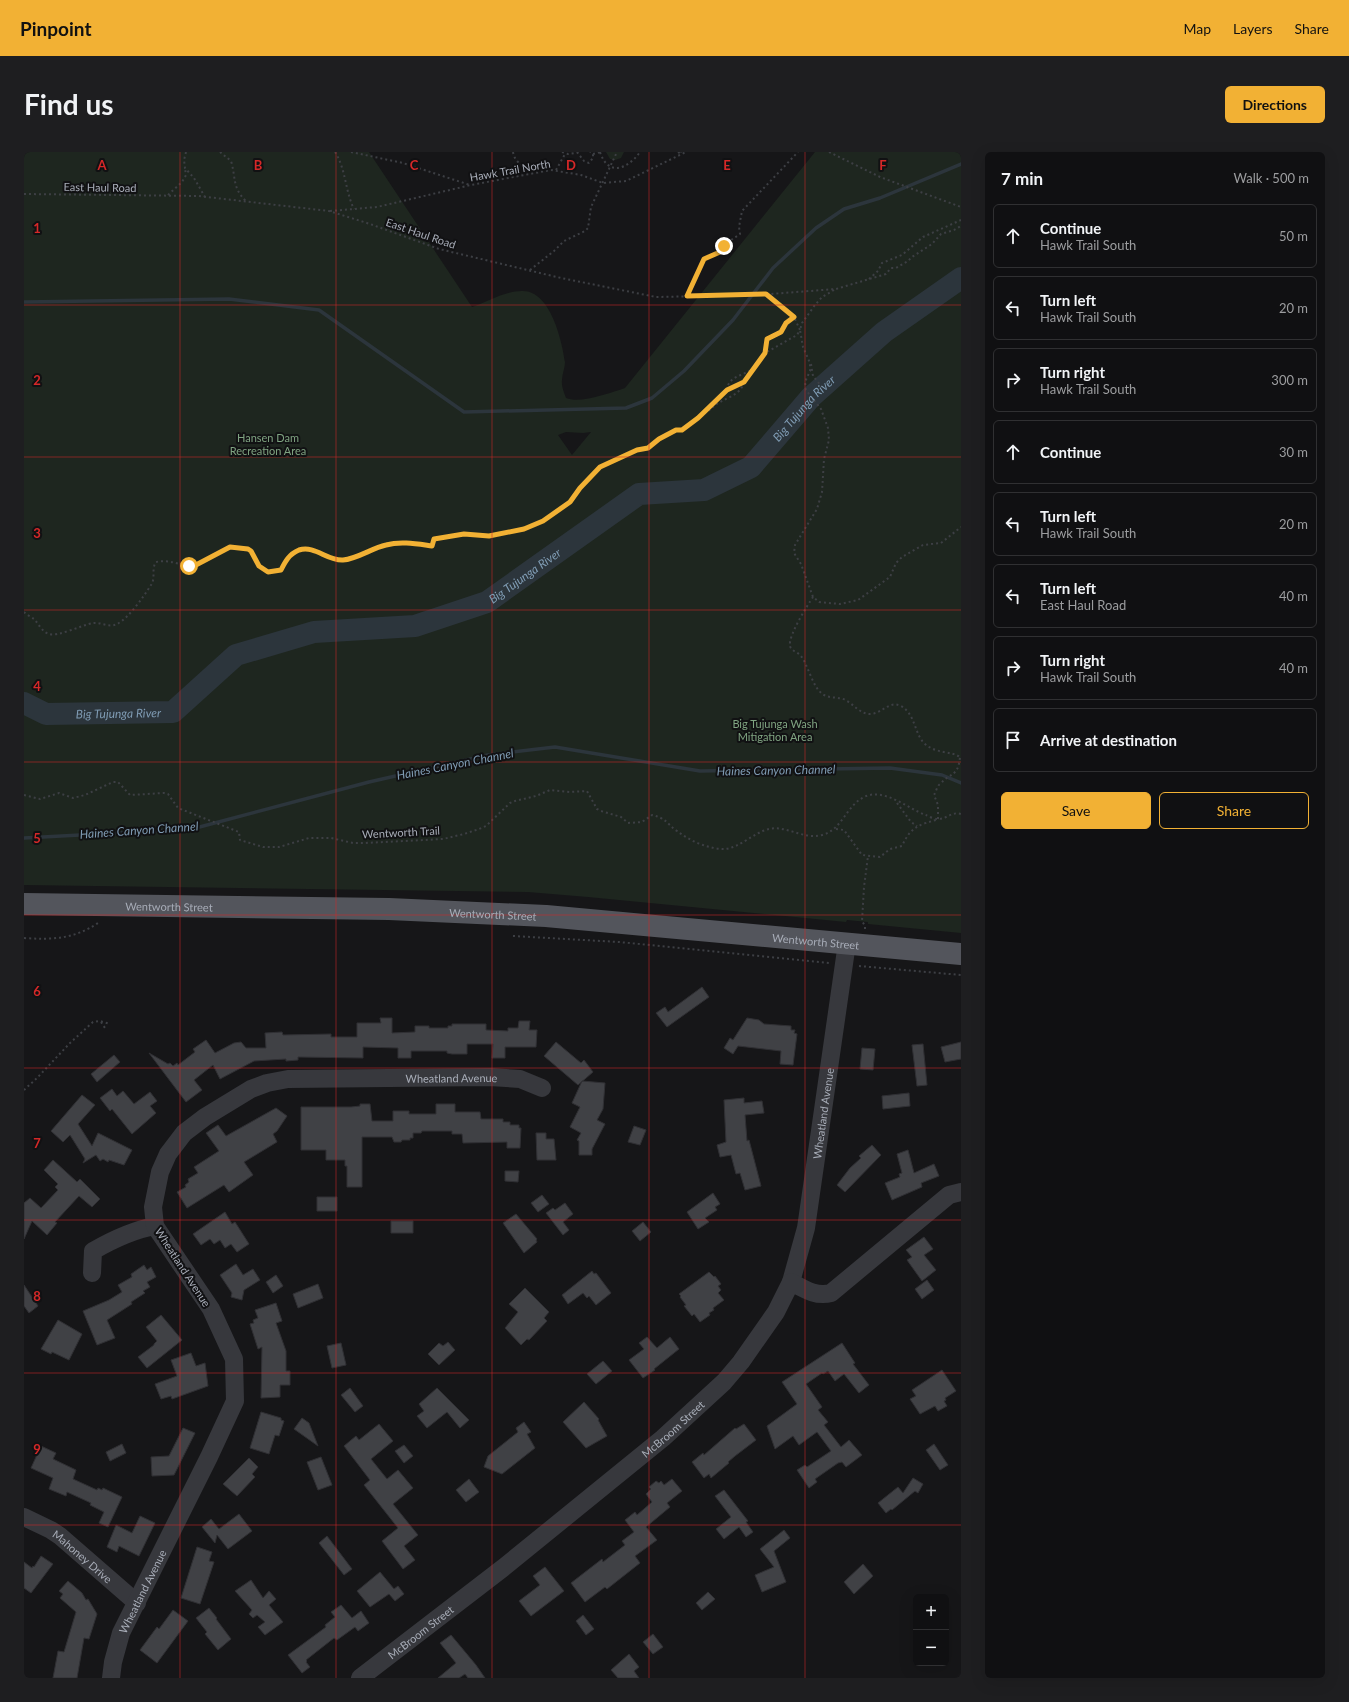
<!DOCTYPE html>
<html lang="en">
<head>
<meta charset="utf-8">
<style>
  :root { --surface:#101012; --page:#1e1e20; --text:#f1f3f6; --muted:#9c9d9f; --line:#303032; --accent:#f2b134 }
  body { margin:0; font-family:Lato,sans-serif; background:var(--page); color:var(--text) }
  .controls { position:absolute; right:12px; bottom:12px; display:grid; overflow:hidden; border-radius:6px; box-shadow:0 4px 16px #0002 }
  .controls button { width:36px; height:36px; display:grid; place-items:center; padding:0; border:0; border-bottom:1px solid var(--line); background:var(--surface); color:var(--text); font:20px sans-serif }
  .stop { position:absolute; width:12px; height:12px; margin:-9px; border:3px solid #f2b134; border-radius:50%; background:#fff }
  .stop.end { background:#f2b134; border-color:#fff; box-shadow:0 1px 4px #0008 }
  .list { margin:0; padding:0; list-style:none }
  h2 { display:flex; justify-content:space-between; align-items:center; height:52px; margin:0; padding:0 16px; font-size:17px }
  h2 small { font-size:13px; font-weight:400; color:var(--muted) }
  .list li { display:grid; grid-template-columns:26px 1fr auto; gap:12px; align-items:center; box-sizing:border-box; height:64px; margin:0 8px 8px; padding:0 8px; border:1px solid var(--line); border-radius:6px }
  .list b { display:block; font-size:15px; white-space:nowrap }
  .list p { margin:0; font-size:13px; white-space:nowrap; color:var(--muted) }
  .list em { font-size:13px; font-style:normal; color:var(--muted) }
  .actions { display:flex; gap:8px; padding:12px 16px }
  .actions a { flex:1; padding:9px 0; border:1px solid var(--accent); border-radius:6px; text-align:center; font-size:14px; color:var(--accent) }
  .actions .main { background:var(--accent); color:#111 }
  .icon { flex:none; width:22px; height:22px; fill:none; stroke:currentColor; stroke-width:2; stroke-linecap:round; stroke-linejoin:round }
  .map { position:relative; flex:none; width:937px; height:1526px; overflow:hidden; border-radius:6px }
  header { display:flex; align-items:center; gap:24px; box-sizing:border-box; height:56px; padding:0 20px; background:var(--accent); color:#111 }
  header strong { font-size:19px }
  nav { display:flex; gap:22px; margin-inline-start:auto; font-size:14px }
  .intro { display:flex; align-items:center; justify-content:space-between; box-sizing:border-box; height:96px; padding:0 24px }
  h1 { margin:0; font-size:28px }
  .button { padding:10px 18px; border-radius:6px; background:var(--accent); color:#111; font-size:14px; font-weight:700 }
  main { display:flex; gap:24px; padding:0 24px }
  aside { flex:1; background:var(--surface); border-radius:6px; box-shadow:0 4px 16px #0002 }
  .map>svg:first-child { display:block }
  .green { fill:#1e261f; fill-rule:evenodd }
  .lines { fill:none; stroke-linecap:round; stroke-linejoin:round }
  .stream { stroke:#2c353c; stroke-width:3.5 }
  .river { stroke:#2c353c; stroke-width:22 }
  .building { fill:#404145; stroke:#303034 }
  .path { stroke:#3d3f44; stroke-width:2; stroke-dasharray:2 3; stroke-linecap:butt }
  .minor { stroke:#37383d; stroke-width:18 }
  .major { stroke:#53555c; stroke-width:22 }
  .route { stroke:#f2b134; stroke-width:5 }
  .grid { fill:none; stroke:#d62828; stroke-width:1; stroke-opacity:0.55 }
  .labels { text-anchor:middle; dominant-baseline:central; stroke-width:4; stroke-linejoin:round; paint-order:stroke }
  .street-label { font-size:11px; fill:#a8adb8; stroke:#111113 }
  .park-label { font-size:11px; fill:#7fa381; stroke:#111113 }
  .water-label { font-size:12px; font-style:italic; fill:#7f9bb3; stroke:#111113 }
  .grid-label { font-size:13px; text-anchor:middle; font-weight:bold; fill:#d62828; stroke:#111113; stroke-width:4; stroke-linejoin:round; paint-order:stroke }
</style>
</head>
<body>
<header>
<strong>Pinpoint</strong>
<nav><a>Map</a><a>Layers</a><a>Share</a></nav>
</header>
<div class="intro"><h1>Find us</h1><a class="button">Directions</a></div>
<main>
<div class="map">
<svg width="937" height="1526" viewBox="0 0 937 1526">
  <rect width="100%" height="100%" fill="#161618"/>
  <!-- green -->
  <path class="green" d="M0,0H345L448,155C464,150 480,139 498,139C526,138 538,188 541,210C541,216 538,222 538,228C537,234 540,240 542,246C556,252 586,241 601,236L791,0H937V781L844,772V770L823,768L822,770L564,745L504,740L0,733ZM542,280L559,281L567,280L548,303L534,283Z
    M582,0H600L597,6L591,8L586,7Z"/>
  <g class="lines">
    <!-- stream -->
    <path class="stream" d="M0,150L205,147L295,158L440,260L602,256L628,246L660,219L709,168L749,116L792,76L820,57L856,46L937,12
      M0,686L168,677L345,630L464,603L531,595L676,619L866,616L918,623L937,631"/>
    <!-- river -->
    <path class="river" id="s1" d="M0,551L22,562L149,560L212,503L290,480L391,474L463,450L615,342L680,338L727,315L787,245L860,180L937,126"/>
  </g>
  <!-- building -->
  <path class="building" d="M678,835L685,845L643,875L632,861L641,855L644,860Z
    M356,866H368V881L391,880V874H405V876H424V874H428V872H462V878L484,879V876H494L495,869H506L505,878H513L512,895H481V906H468L469,892H443V902H428L423,901V899H387V906H374V896L339,895V906L274,905V908L262,909V907L230,909L196,927L189,913L170,928L178,938L162,950L125,901L144,912L146,911L149,914L153,911L154,913L171,900L169,897L182,888L191,901L210,891L217,890L222,896H242L241,881L258,880L259,883L307,882V885H333V871H357Z
    M723,866L735,868L740,872L767,874V878H771L770,881L773,882L769,913L756,912L757,899L714,894L709,902L700,896L706,886L709,888Z
    M532,890L557,911L560,908L569,920L554,933L520,904Z
    M937,890V907L921,910L917,895Z
    M899,892L903,933L893,934L888,893Z
    M838,896L851,897L849,918L836,917Z
    M90,903L96,910L73,930L67,922Z
    M558,929L581,931L579,957L573,968L581,972L568,997V1003H555V989L553,988L557,981L546,975L556,955L548,951Z
    M88,937L93,944L99,939L110,952L126,940L133,949L126,954L132,961L108,982L88,957L86,959L76,946Z
    M885,941L886,954L859,957L858,944Z
    M58,943L71,953L54,972L68,994L74,981L108,998L100,1013L85,1008L84,1010L79,1007L76,1009L72,1003L59,1011L61,1007L46,983L39,990L27,979Z
    M720,946V951L738,949L740,961L721,963L723,989L725,988L737,1034L721,1038L716,1021L712,1022L707,1003L696,1005L693,993L702,990L700,948Z
    M336,952H346L348,969H369V959H385V962H412V952H431V960H456L457,967H479V970H486V973H495V976H497L496,996H483V990L439,991L438,982H428V979H398L397,981H389V986H386V988H378L377,990H370L368,985H338V1035H323V1014H321V1008H302V998H277V955H327L336,954Z
    M252,956L263,964L253,979L249,982L253,990L220,1010L229,1023L205,1040L200,1033L163,1056L153,1040L162,1035L161,1033L165,1030L164,1027L174,1021L170,1015L195,999L182,981L194,973L202,984Z
    M610,974L622,978L616,993L604,990Z
    M512,981H522V987H530L532,1008H513Z
    M848,993L857,1003L821,1040L813,1033L826,1016L837,1006L835,1004Z
    M884,998L890,1021L910,1012L915,1024L897,1031L898,1035L868,1048L861,1031L876,1025L875,1022L878,1021L873,1002Z
    M29,1008L53,1030L56,1027L76,1047L68,1055L55,1044L31,1070L33,1071L23,1083L8,1069L0,1087V1051L6,1046L17,1056L34,1038L31,1035L34,1032L20,1018Z
    M481,1019H495L494,1030L481,1029Z
    M689,1041L696,1052L691,1055L693,1058L681,1066L685,1070L674,1077L663,1060Z
    M518,1043L525,1052L514,1060L507,1051Z
    M293,1045H313V1059H293Z
    M541,1051L549,1062L539,1070L545,1078L539,1083L522,1061L529,1056L531,1058Z
    M201,1060L208,1072L211,1070L225,1092L213,1100L207,1092L201,1096L196,1088L190,1092L186,1087L177,1093L169,1082Z
    M492,1062L513,1087L512,1088L513,1090L500,1101L479,1071Z
    M367,1069H389V1081H367Z
    M619,1070L627,1080L616,1089L608,1079Z
    M900,1085L909,1097L900,1103L912,1118L898,1129L883,1108L888,1105L882,1098Z
    M212,1112L219,1123L229,1117L236,1128L220,1138L218,1148L207,1145L208,1141L196,1123Z
    M120,1113L123,1118L127,1115L132,1125L123,1130L126,1135L119,1139L121,1141L107,1150L108,1152L83,1168L91,1186L73,1193L59,1159L85,1148L98,1140L94,1133L108,1125L107,1122Z
    M568,1119L570,1122L572,1121L587,1141L572,1153L565,1144L563,1146L559,1141L544,1152L538,1143Z
    M685,1120L690,1125L691,1124L697,1132L694,1134L697,1138L694,1141L700,1148L689,1156L690,1158L685,1161L686,1163L676,1170L670,1162L668,1164L660,1154L662,1153L656,1145L657,1144L655,1142Z
    M252,1123L259,1134L249,1141L242,1130Z
    M903,1128L910,1138L898,1147L891,1137Z
    M294,1132L299,1146L274,1156L269,1142Z
    M0,1133L14,1154L5,1161L0,1154Z
    M501,1136L525,1160L520,1166L523,1169L505,1188L503,1187L497,1193L481,1176L494,1160L485,1152Z
    M252,1151L258,1169L252,1171L262,1199V1219H266V1233H256V1245L237,1246L238,1195L234,1197L226,1172L230,1171L229,1168L234,1166L231,1158Z
    M137,1163L158,1188L123,1216L114,1205L130,1193V1192L133,1189L122,1175Z
    M34,1168L58,1182L45,1208L28,1200L27,1202L17,1197Z
    M623,1185L633,1196L646,1185L655,1197L630,1217L631,1218L619,1226L605,1208L620,1197L615,1191Z
    M424,1190L431,1198L415,1213L404,1202L415,1191L419,1194Z
    M317,1191L322,1213L308,1216L303,1194Z
    M818,1191L831,1211L829,1212L845,1233L835,1241L820,1222L811,1229L804,1219L799,1222L798,1221L782,1232L798,1255L794,1258L804,1270L800,1273L817,1295L825,1288L838,1303L822,1315L818,1310L814,1311L791,1327L793,1330L785,1336L773,1318L781,1313L783,1315L807,1299L793,1280L775,1293L769,1284L751,1297L743,1274L773,1252L758,1230Z
    M167,1201L172,1214L181,1211L184,1234L148,1247L147,1244L137,1247L131,1232L153,1224L147,1208Z
    M579,1209L588,1219L572,1232L563,1222Z
    M918,1218L932,1239L921,1246L922,1248L920,1249L923,1254L914,1259L911,1254L896,1262L886,1247L892,1244L888,1238Z
    M326,1236L339,1254L331,1260L317,1243Z
    M413,1236L445,1268L436,1276L423,1260L403,1276L393,1264L400,1259L395,1252Z
    M560,1250L575,1267L574,1268L583,1284L562,1296L539,1270Z
    M237,1260L257,1266V1268L260,1269L255,1284L251,1283L245,1302L226,1296Z
    M278,1266L285,1271L294,1294L270,1277Z
    M500,1270L507,1280L503,1282L511,1296L478,1322L460,1315L464,1304L494,1280L492,1276Z
    M355,1272L369,1289L347,1307L363,1327L374,1318L389,1336L369,1352L394,1383L380,1394L391,1408L379,1417L358,1389L374,1376L340,1333L346,1328L320,1294L332,1284L335,1288Z
    M720,1272L732,1288L711,1304L704,1310L705,1311L687,1326L685,1322L680,1326L668,1310L679,1301L680,1303L711,1276L712,1277Z
    M159,1276L171,1281L150,1323L128,1324L127,1305L145,1304Z
    M98,1292L102,1301L86,1309L82,1300Z
    M910,1292L924,1313L916,1318L902,1298Z
    M380,1293L389,1304L380,1311L371,1299Z
    M17,1294L32,1301L29,1307L52,1318L49,1327L73,1338L74,1336L78,1338L79,1336L98,1345L84,1375L75,1371L80,1360L66,1353L67,1351L43,1340L42,1344L25,1337L29,1326L7,1316Z
    M297,1305L308,1333L294,1338L283,1310Z
    M225,1306L234,1315L228,1322L231,1325L213,1344L199,1332Z
    M889,1326L899,1332L894,1341L891,1339L868,1358L867,1357L862,1361L854,1351L874,1335L879,1341Z
    M445,1327L455,1340L442,1350L432,1338Z
    M648,1327L658,1339L643,1351L646,1355L622,1375L633,1388L611,1404L616,1411L583,1437L581,1435L561,1450L547,1431L578,1407L579,1410L601,1393L598,1389L610,1380L601,1368L611,1360L613,1363L628,1350L622,1342L627,1337L625,1335L632,1329L635,1331L637,1329L640,1333Z
    M700,1338L724,1369L722,1370L729,1380L722,1385L715,1375L700,1387L692,1377L707,1365L691,1344Z
    M215,1362L228,1379L204,1397L193,1383L191,1391L178,1375L187,1367L195,1377Z
    M116,1364L131,1371L115,1404L95,1394L93,1400L83,1395L92,1373L108,1381Z
    M760,1378L766,1386L750,1399L762,1430L738,1440L731,1423L750,1415L736,1397Z
    M303,1384L328,1417L320,1423L295,1391Z
    M173,1395L188,1400L185,1409L190,1410L176,1452L157,1446Z
    M17,1404L29,1412L7,1441L0,1436V1410L8,1416L9,1414L10,1415Z
    M839,1412L849,1424L830,1442L820,1430Z
    M521,1415L540,1439L507,1464L495,1449L516,1433L509,1424Z
    M356,1420L370,1437L374,1434L380,1442L371,1449L365,1442L346,1455L333,1439Z
    M227,1428L239,1446L245,1439L252,1447L245,1453L259,1470L241,1483L234,1475L241,1470L233,1463L229,1466L225,1462L228,1458L211,1439Z
    M44,1429L58,1441L62,1448L64,1447L73,1462L65,1487L60,1486L53,1526H29L34,1499L40,1500L52,1460L36,1446L39,1442L35,1439Z
    M684,1440L691,1447L678,1458L672,1451Z
    M317,1453L328,1466L337,1459L345,1471L334,1479L331,1475L313,1488L310,1486L282,1508L283,1509L282,1510L286,1515L278,1521L264,1503L302,1475L301,1473L311,1465L307,1460Z
    M185,1456L193,1466L192,1467L207,1487L194,1498L181,1482L183,1480L172,1466Z
    M149,1458L164,1469L133,1511L116,1498L133,1475L135,1477Z
    M559,1463L570,1477L562,1483L552,1469Z
    M629,1482L639,1495L629,1502L619,1490Z
    M427,1483L452,1513L461,1526H444L441,1522L435,1526H414L432,1511L416,1491Z
    M605,1502L615,1515L610,1519L615,1526H594L587,1518Z"/>
  <g class="lines">
    <!-- path -->
    <path class="path" d="M162,0L160,8L161,16L170,26L181,45
      M196,0L207,9C212,25 208,36 222,49
      M311,0C322,17 321,39 330,57
      M327,0L379,11L446,33
      M489,0C491,13 504,16 514,19
      M538,0L544,2L557,0
      M553,0L560,9L565,11L569,6V2L566,0
      M576,0C584,25 604,17 616,0
      M654,0L657,2V0
      M805,0L856,25L937,55
      M569,2L577,0
      M532,18L541,2
      M0,42L174,44L305,59L346,72L415,97L537,126L632,145L733,143L812,137L862,122L867,116H872L884,109L888,105L908,92L917,82L930,78L937,74
      M144,43L158,30L162,23L161,17
      M306,59L353,55L447,33L527,18L557,23L579,31L602,29L662,0
      M506,118L530,99L540,89L561,79L564,76L567,55L593,0
      M845,127L854,119L858,111L878,103L899,85L937,68
      M810,138L798,145L791,153L778,171L776,178L779,195L786,211V219L781,230L782,238L797,257L804,276L805,288L800,307L798,340L793,357L771,393L770,401L777,412L789,445L795,450L816,452L834,448L866,425L872,411L878,405L899,393L917,391L937,375
      M663,144L680,107L696,100L700,93L716,82L715,75L718,59L774,0
      M741,201L743,187L757,180L762,171L770,165
      M787,212L789,224L798,235
      M703,238C704,225 717,224 727,218
      M680,261C686,259 690,253 696,250C705,245 717,242 720,230
      M789,445C783,454 764,484 766,494C767,499 774,500 777,504C785,515 789,537 800,543C807,547 816,544 823,549C831,554 837,562 846,562C858,562 865,548 877,554C891,562 890,579 899,590C911,603 928,598 937,606
      M0,460C3,463 7,465 10,467C15,472 18,480 25,482C34,485 58,473 69,471C77,470 85,476 93,472C105,466 120,444 127,433C132,426 127,417 132,410C146,407 157,414 170,414L206,395L224,397L227,399L235,414L244,420L257,418C261,410 265,401 275,398C291,393 303,409 319,408C333,407 348,397 362,393C377,389 393,392 408,394L410,387L440,381L465,384L500,377L519,369L546,350L556,336L576,315L613,298L624,296L635,287L652,278H658L674,266L703,238L720,230L741,201L773,183L776,178L770,165L742,142
      M0,643L16,647L35,641L49,646L61,643L89,630H94L106,643L140,641L144,642L154,656L215,680L216,688L239,695H255L285,686H307L329,691H341L419,687L440,682L455,677L462,674L486,651L491,649L512,644L526,638L546,640L563,639L573,657L577,659L597,665L604,671L618,670L628,663C642,666 643,672 653,679C666,689 684,697 701,697C715,696 731,680 745,677C763,673 779,688 798,683C818,678 822,654 840,645C860,635 884,657 902,663C905,665 911,667 914,667C923,667 928,659 937,662
      M873,651L887,670L893,674
      M914,667V653L910,643C912,640 913,634 916,632C927,620 934,625 936,605
      M812,677L820,678L838,703L856,705L866,697L878,694C887,674 895,673 915,667
      M841,777V774L838,769L840,735L844,704
      M489,784L595,790L805,811
      M0,786C28,788 50,787 74,771
      M835,814L937,823
      M77,870L81,876
      M0,938L13,926L46,891L69,870L76,869L86,872"/>
    <!-- minor -->
    <g class="minor">
      <path d="M68,1121L69,1099C88,1088 109,1078 131,1074"/>
      <path id="s2" d="M767,1130L782,1076L823,791"/>
      <path id="s3" d="M0,1365L27,1378L36,1384L113,1451"/>
      <path id="s4" d="M87,1526L89,1510L97,1481L185,1305L211,1249L210,1207L187,1157L131,1074L129,1055L136,1020L144,1002L160,981L181,965L227,937L243,931L264,927L466,925L496,927L518,936"/>
      <path id="s5" d="M336,1526L479,1416L639,1286L700,1230L717,1210L752,1160L767,1130C780,1137 792,1145 807,1141L925,1043L937,1040"/>
    </g>
    <!-- major -->
    <path class="major" id="s6" d="M0,752L365,757L522,764L937,802"/>
  </g>
  <g class="lines">
    <!-- route -->
    <path class="route" d="M165,414H170L206,395L224,397L227,399L235,414L244,420L257,418C261,410 265,402 275,398C291,393 303,409 319,408C333,407 348,396 362,393C377,389 393,392 408,394L410,387L440,382L465,384L500,377L519,369L546,350L556,336L576,315L613,298L624,296L635,287L652,278H658L674,266L703,238L720,230L741,201L743,187L757,180L762,171L770,165L742,142L663,144L680,107L696,100L700,94"/>
  </g>
  <!-- grid -->
  <path class="grid" d="M156,0V1526M312,0V1526M468,0V1526M625,0V1526M781,0V1526M0,153H937M0,305H937M0,458H937M0,610H937M0,763H937M0,916H937M0,1068H937M0,1221H937M0,1373H937"/>
  <g class="labels">
    <!-- street labels -->
    <g class="street-label">
      <text transform="translate(486 18) rotate(-10)">Hawk Trail North</text>
      <text transform="translate(76 35) rotate(1)">East Haul Road</text>
      <text transform="translate(397 81) rotate(19)">East Haul Road</text>
      <text transform="translate(377 680) rotate(-3)">Wentworth Trail</text>
      <text stroke="none"><textPath href="#s6" startOffset="145">Wentworth Street</textPath></text>
      <text stroke="none"><textPath href="#s6" startOffset="469">Wentworth Street</textPath></text>
      <text stroke="none"><textPath href="#s6" startOffset="793">Wentworth Street</textPath></text>
      <text stroke="none"><textPath href="#s4" startOffset="885">Wheatland Avenue</textPath></text>
      <text stroke="none"><textPath href="#s2" startOffset="172">Wheatland Avenue</textPath></text>
      <text transform="translate(159 1115) rotate(57)">Wheatland Avenue</text>
      <text stroke="none"><textPath href="#s5" startOffset="400">McBroom Street</textPath></text>
      <text stroke="none"><textPath href="#s3" startOffset="71">Mahoney Drive</textPath></text>
      <text stroke="none"><textPath href="#s4" startOffset="93">Wheatland Avenue</textPath></text>
      <text stroke="none"><textPath href="#s5" startOffset="76">McBroom Street</textPath></text>
    </g>
    <!-- park labels -->
    <g class="park-label">
      <text x="244" y="285">Hansen Dam<tspan x="244" dy="13">Recreation Area</tspan></text>
      <text x="751" y="571">Big Tujunga Wash<tspan x="751" dy="13">Mitigation Area</tspan></text>
    </g>
    <!-- water labels -->
    <g class="water-label">
      <text stroke="none"><textPath href="#s1" startOffset="878">Big Tujunga River</textPath></text>
      <text stroke="none"><textPath href="#s1" startOffset="541">Big Tujunga River</textPath></text>
      <text stroke="none"><textPath href="#s1" startOffset="97">Big Tujunga River</textPath></text>
      <text transform="translate(431 612) rotate(-11)">Haines Canyon Channel</text>
      <text transform="translate(752 618) rotate(-1)">Haines Canyon Channel</text>
      <text transform="translate(115 678) rotate(-4)">Haines Canyon Channel</text>
    </g>
  </g>
  <g class="grid-label">
    <text x="78" y="18">A</text>
    <text x="234" y="18">B</text>
    <text x="390" y="18">C</text>
    <text x="547" y="18">D</text>
    <text x="703" y="18">E</text>
    <text x="859" y="18">F</text>
    <text x="13" y="81">1</text>
    <text x="13" y="233">2</text>
    <text x="13" y="386">3</text>
    <text x="13" y="539">4</text>
    <text x="13" y="691">5</text>
    <text x="13" y="844">6</text>
    <text x="13" y="996">7</text>
    <text x="13" y="1149">8</text>
    <text x="13" y="1302">9</text>
  </g>
</svg>
<div class="controls">
<button>+</button>
<button>−</button>
</div>
<div class="stop" style="left:165px;top:414px"></div>
<div class="stop end" style="left:700px;top:94px"></div>
</div>
<aside>
<h2>7 min<small>Walk · 500 m</small></h2>
<ul class="list">
<li><svg class="icon" aria-label="ahead" viewBox="0 0 24 24"><path d="M12 20V5M6 11l6-6 6 6"/></svg><div><b>Continue</b><p>Hawk Trail South</p></div><em>50 m</em></li>
<li><svg class="icon" aria-label="left" viewBox="0 0 24 24"><path d="M17 20v-9H6M10 6l-5 5 5 5"/></svg><div><b>Turn left</b><p>Hawk Trail South</p></div><em>20 m</em></li>
<li><svg class="icon" aria-label="right" viewBox="0 0 24 24"><path d="M7 20v-9h11M14 6l5 5-5 5"/></svg><div><b>Turn right</b><p>Hawk Trail South</p></div><em>300 m</em></li>
<li><svg class="icon" aria-label="ahead" viewBox="0 0 24 24"><path d="M12 20V5M6 11l6-6 6 6"/></svg><div><b>Continue</b></div><em>30 m</em></li>
<li><svg class="icon" aria-label="left" viewBox="0 0 24 24"><path d="M17 20v-9H6M10 6l-5 5 5 5"/></svg><div><b>Turn left</b><p>Hawk Trail South</p></div><em>20 m</em></li>
<li><svg class="icon" aria-label="left" viewBox="0 0 24 24"><path d="M17 20v-9H6M10 6l-5 5 5 5"/></svg><div><b>Turn left</b><p>East Haul Road</p></div><em>40 m</em></li>
<li><svg class="icon" aria-label="right" viewBox="0 0 24 24"><path d="M7 20v-9h11M14 6l5 5-5 5"/></svg><div><b>Turn right</b><p>Hawk Trail South</p></div><em>40 m</em></li>
<li><svg class="icon" aria-label="arrive" viewBox="0 0 24 24"><path d="M6 21V4h12l-3 4 3 4H6"/></svg><div><b>Arrive at destination</b></div></li>
</ul>
<div class="actions"><a class="main">Save</a><a>Share</a></div>
</aside>
</main>
</body>
</html>
